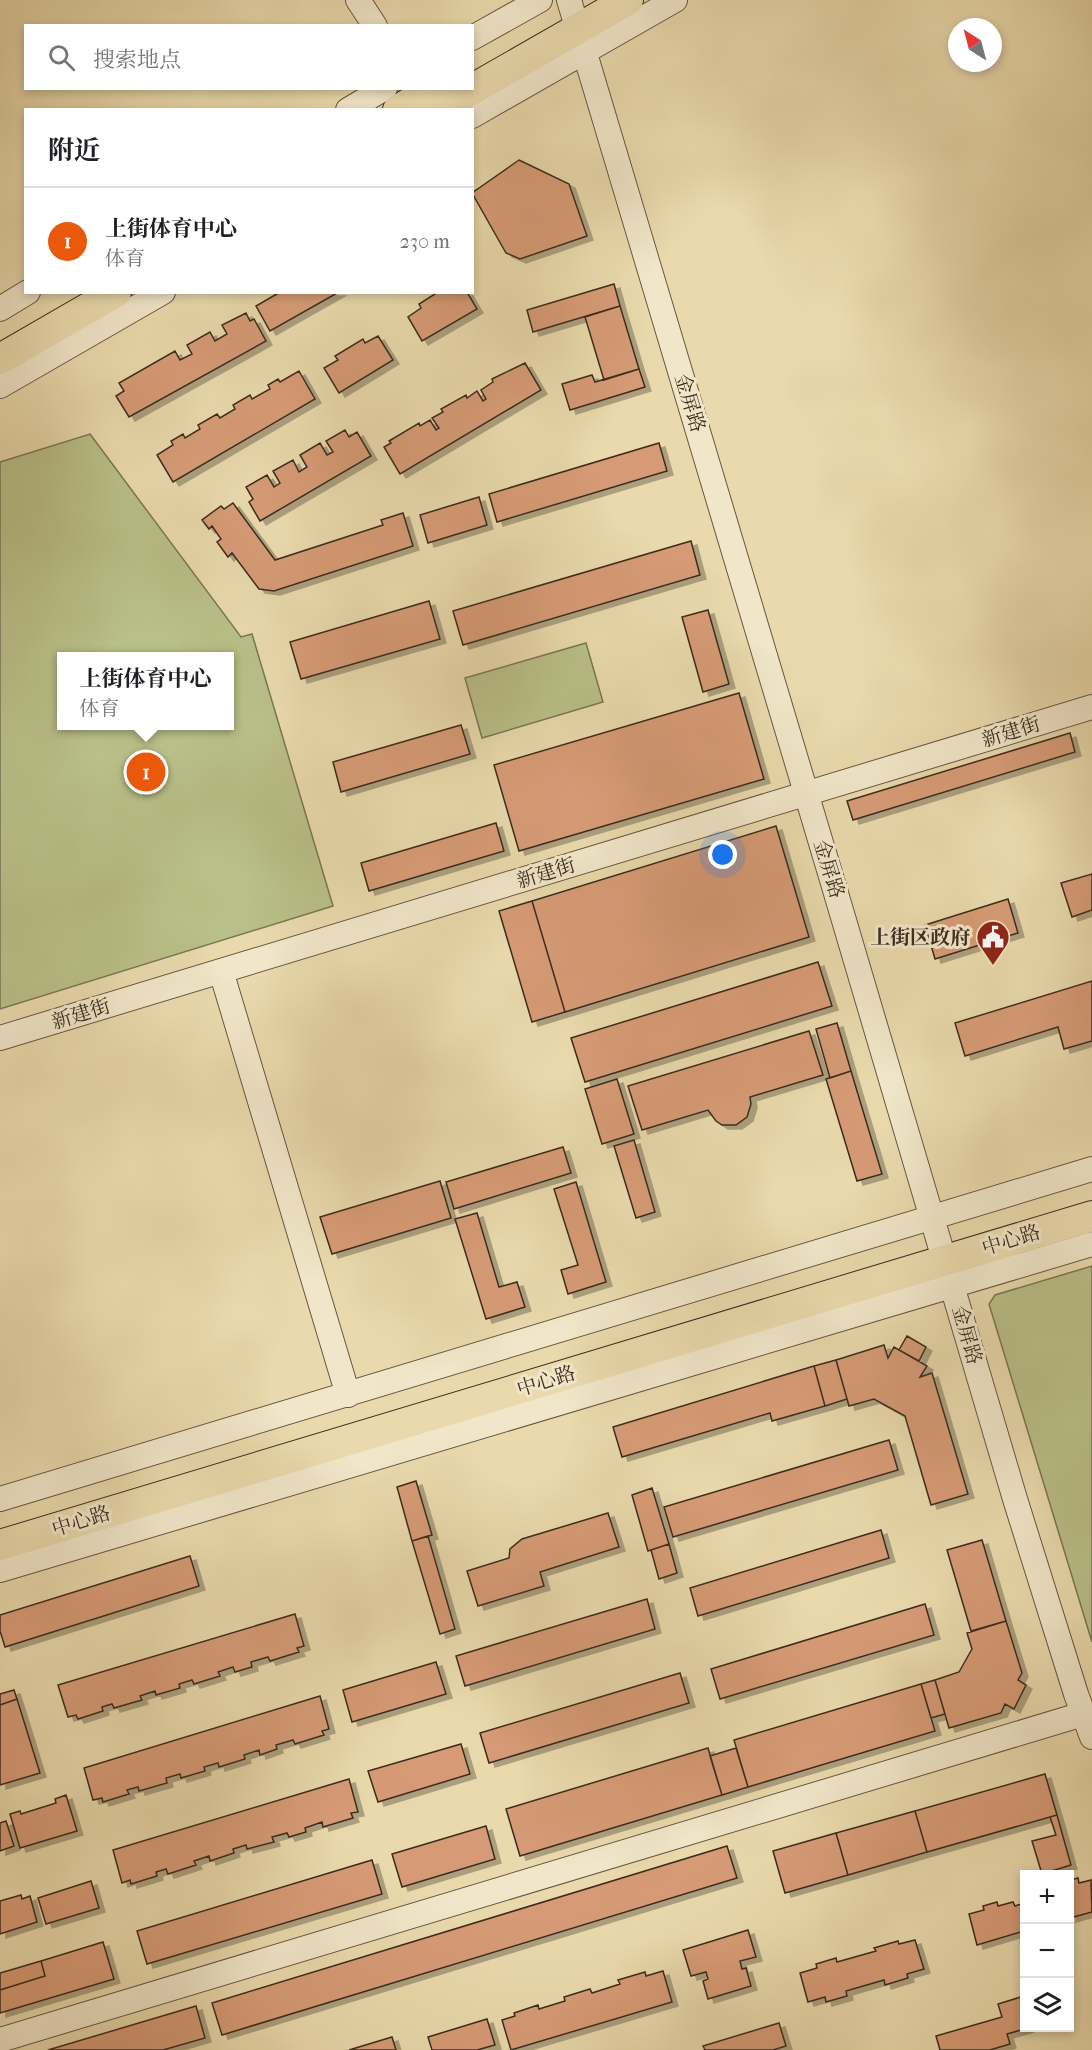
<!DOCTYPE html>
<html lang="zh">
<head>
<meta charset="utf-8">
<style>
  :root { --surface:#fff; --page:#f2f2f2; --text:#202124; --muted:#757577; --line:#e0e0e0; --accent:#ea580c }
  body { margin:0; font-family:"IM FELL French Canon","Noto Serif SC",serif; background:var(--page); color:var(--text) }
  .controls { position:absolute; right:18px; bottom:18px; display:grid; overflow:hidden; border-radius:0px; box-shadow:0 3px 9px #0003 }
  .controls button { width:54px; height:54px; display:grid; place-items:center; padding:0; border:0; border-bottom:2px solid var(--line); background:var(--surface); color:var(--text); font:30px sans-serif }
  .compass { position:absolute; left:948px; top:18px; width:54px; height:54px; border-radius:50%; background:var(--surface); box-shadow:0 3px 9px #0003; rotate:324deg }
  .you { position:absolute; left:723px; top:855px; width:21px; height:21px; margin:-15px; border:4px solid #fff; border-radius:50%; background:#1a73e8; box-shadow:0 0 0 9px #1a73e833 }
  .badge { display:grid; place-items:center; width:39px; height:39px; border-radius:50%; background:var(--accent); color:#fff; font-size:20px; font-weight:700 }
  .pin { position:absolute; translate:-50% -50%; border:3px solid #fff; box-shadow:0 2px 6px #0006 }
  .popup { position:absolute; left:57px; top:652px; width:177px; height:78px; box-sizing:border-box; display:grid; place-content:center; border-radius:0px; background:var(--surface); filter:drop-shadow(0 2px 4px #0005); font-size:20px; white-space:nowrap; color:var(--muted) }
  .popup b { font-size:22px; color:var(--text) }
  .popup::after { content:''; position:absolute; left:50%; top:100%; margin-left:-12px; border:12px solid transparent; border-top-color:var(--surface) }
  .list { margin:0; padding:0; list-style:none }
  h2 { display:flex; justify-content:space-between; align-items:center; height:78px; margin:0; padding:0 24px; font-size:26px }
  h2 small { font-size:20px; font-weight:400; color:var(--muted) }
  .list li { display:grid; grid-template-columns:39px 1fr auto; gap:18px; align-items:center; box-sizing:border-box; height:108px; padding:0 24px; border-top:2px solid var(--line) }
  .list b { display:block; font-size:22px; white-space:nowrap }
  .list p { margin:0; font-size:20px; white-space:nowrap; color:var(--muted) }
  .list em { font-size:20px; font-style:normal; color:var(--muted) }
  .icon { flex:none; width:33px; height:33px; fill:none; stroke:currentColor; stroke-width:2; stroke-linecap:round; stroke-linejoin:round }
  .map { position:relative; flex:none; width:1092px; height:2050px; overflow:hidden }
  .search { position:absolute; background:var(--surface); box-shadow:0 3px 9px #0003; left:24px; top:24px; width:450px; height:66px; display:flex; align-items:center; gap:15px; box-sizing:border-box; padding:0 21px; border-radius:0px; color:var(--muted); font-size:22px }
  .panel { position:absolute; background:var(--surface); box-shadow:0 3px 9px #0003; left:24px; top:108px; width:450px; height:186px; border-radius:0px }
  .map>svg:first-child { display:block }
  .green { fill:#b9bf88; stroke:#7a7654; stroke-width:1.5; fill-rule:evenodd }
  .building { fill:#d69b76; stroke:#3c2c1f; stroke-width:1.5; filter:url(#shadow) }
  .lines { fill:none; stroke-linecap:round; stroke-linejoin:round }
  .minor-casing { stroke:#675742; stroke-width:26 }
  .major-casing { stroke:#3c2c1f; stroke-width:32 }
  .minor { stroke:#f1e6c9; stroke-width:24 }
  .major { stroke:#e9d9ac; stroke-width:30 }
  .labels { text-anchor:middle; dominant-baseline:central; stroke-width:6; stroke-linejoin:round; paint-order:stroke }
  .street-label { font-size:20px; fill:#3c2c1f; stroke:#f1e6c9 }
  .poi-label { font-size:20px; font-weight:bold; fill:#3c2c1f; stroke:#f1e6c9; text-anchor:end }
</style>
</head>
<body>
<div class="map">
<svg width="1092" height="2050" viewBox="0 0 1092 2050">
  <defs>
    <filter id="shadow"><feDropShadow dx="6" dy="4" stdDeviation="0" flood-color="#0004"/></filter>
  </defs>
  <rect width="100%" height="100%" fill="#e9d9ac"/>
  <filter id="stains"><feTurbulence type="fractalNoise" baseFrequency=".00333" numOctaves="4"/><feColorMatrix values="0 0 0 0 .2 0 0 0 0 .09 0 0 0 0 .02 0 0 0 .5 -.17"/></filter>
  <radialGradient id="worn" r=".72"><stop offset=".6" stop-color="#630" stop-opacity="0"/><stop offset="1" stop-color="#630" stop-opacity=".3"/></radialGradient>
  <!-- green -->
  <path class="green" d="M90,434L241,637L252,634L333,906L0,1009V462ZM62,656H230V726H62Z
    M586,643L603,702L482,738L465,678Z
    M1092,1266V1642L989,1304L995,1295Z"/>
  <!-- building -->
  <path class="building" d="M519,160L569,184L587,236L520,259L506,253L472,193Z
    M614,284L620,306L533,332L527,310Z
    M280,292H339L270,331L256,306Z
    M438,292H467L477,309L422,341L408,317L421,308L419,304Z
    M620,306L639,369L604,380L585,317Z
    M246,313L250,321L254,319L266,341L129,417L116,396L124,391L119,383L175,351L180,360L192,354L187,345L210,332L215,341L227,334L222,325Z
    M378,336L393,360L339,393L324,368L338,360L335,356L363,339L365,343Z
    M525,363L541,390L400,474L384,447L391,443L389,441L419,423L420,426L430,420L436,430L439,428L432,418L443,412L441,409L466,395L467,398L477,391L483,401L486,399L481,390L493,382L492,379Z
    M639,369L645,387L570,410L562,384L592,375L595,382Z
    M299,371L315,399L173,482L157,455L173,445L171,441L183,434L185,438L200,429L198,425L217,414L220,418L235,409L233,405L250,395L252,399L270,389L268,385L278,379L280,382Z
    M345,430L349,437L357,432L371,456L260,521L249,502L253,499L246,487L267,475L274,487L280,483L273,471L293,460L299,472L307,467L300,455L320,443L327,455L333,452L326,441Z
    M659,443L667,471L497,522L489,494Z
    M479,497L487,525L428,543L420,515Z
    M233,503L275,560L383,525L381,520L403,513L413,546L274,591L259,589L232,553L228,557L217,542L221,539L212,526L209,529L202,520L221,506L224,509Z
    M691,541L700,575L463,645L453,611Z
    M429,601L440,639L301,679L290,642Z
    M708,610L729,684L703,692L682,617Z
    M739,693L764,779L519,851L494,765Z
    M461,725L470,754L341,792L333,762Z
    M1070,733L1075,752L853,820L847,801Z
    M496,823L504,851L369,891L361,863Z
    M776,826L809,937L565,1012L532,901Z
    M1092,874V910L1072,917L1061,883Z
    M1008,899L1018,933L935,959L925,925Z
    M532,901L565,1012L532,1022L499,911Z
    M818,962L832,1006L585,1082L571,1038Z
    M1092,981V1041L1064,1049L1058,1027L965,1056L955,1023Z
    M837,1023L851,1071L830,1078L816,1029Z
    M809,1031L823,1075L750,1097L751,1104L747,1117L736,1125H722L716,1121L708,1110L642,1130L628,1086Z
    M851,1071L882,1174L857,1181L826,1079Z
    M617,1079L634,1134L602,1144L585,1089Z
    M634,1140L655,1212L636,1218L614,1146Z
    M563,1147L571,1173L454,1209L446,1182Z
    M440,1181L451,1218L332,1254L320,1217Z
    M576,1182L606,1282L568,1294L561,1270L578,1265L554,1189Z
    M477,1213L499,1287L517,1282L525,1307L486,1319L455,1219Z
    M907,1336L926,1347L919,1361L899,1350Z
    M884,1345L888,1358L894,1347L927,1366L920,1377L932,1373L968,1494L931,1505L905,1416L874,1399L849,1406L836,1360Z
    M836,1360L847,1399L825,1406L814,1366Z
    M814,1366L825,1406L772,1421L770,1413L622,1457L613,1427Z
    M889,1440L898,1470L673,1537L664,1507Z
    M416,1481L432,1535L412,1541L397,1487Z
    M652,1488L669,1544L648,1551L632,1495Z
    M608,1513L619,1547L540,1572L544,1586L478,1606L467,1571L509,1558L510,1549L522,1539Z
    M881,1530L889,1558L698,1616L690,1588Z
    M428,1536L455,1629L440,1634L412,1541Z
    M982,1540L1006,1621L971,1631L947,1550Z
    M669,1544L677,1573L659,1579L651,1550Z
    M190,1556L199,1586L5,1647L0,1631V1615Z
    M647,1599L655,1629L465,1686L456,1656Z
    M925,1604L934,1635L720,1699L711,1669Z
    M295,1614L304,1646L297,1648L299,1652L270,1661L268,1657L251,1662L252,1667L235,1672L233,1667L218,1672L220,1676L194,1684L192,1680L179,1684L180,1688L156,1695L155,1691L140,1696L142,1700L114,1708L112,1704L102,1707L103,1711L78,1719L76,1715L68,1717L58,1685Z
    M1006,1621L1022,1673L1018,1680L1026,1685L1014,1709L1005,1704L1001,1713L949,1728L935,1680L959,1672L972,1649L967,1633Z
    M436,1662L446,1694L352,1722L343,1690Z
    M680,1673L689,1703L489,1763L480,1733Z
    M935,1680L945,1714L931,1718L921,1684Z
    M921,1684L935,1731L748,1787L734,1740Z
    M14,1690L17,1699L0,1705V1694Z
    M320,1696L329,1729L322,1731L324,1735L295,1744L293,1740L276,1745L277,1749L260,1755L259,1750L244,1755L245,1759L219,1767L218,1763L204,1767L205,1771L181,1778L180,1774L166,1778L167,1783L139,1791L138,1787L127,1790L129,1794L103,1802L102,1798L93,1800L84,1768Z
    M17,1699L40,1773L0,1785V1705Z
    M461,1744L470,1774L378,1802L368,1771Z
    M708,1748L722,1795L520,1856L506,1809Z
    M736,1748L748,1787L722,1795L710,1756Z
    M1045,1774L1057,1815L927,1852L915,1811Z
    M349,1779L358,1812L351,1813L353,1818L323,1827L322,1822L305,1828L306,1832L289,1837L287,1833L272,1837L274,1842L247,1849L246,1845L233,1849L234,1853L210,1861L209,1856L194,1861L196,1865L168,1874L166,1869L156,1872L157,1876L131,1884L130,1880L122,1883L113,1850Z
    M66,1795L77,1831L20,1848L10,1814L20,1811L21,1814L56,1803L55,1799Z
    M915,1811L927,1852L848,1875L836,1833Z
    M1057,1815L1071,1865L1042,1874L1032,1841L1056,1835L1050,1817Z
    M6,1821L14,1846L0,1851V1823Z
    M486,1826L495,1859L402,1887L392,1854Z
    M836,1833L848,1875L785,1893L773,1851Z
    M727,1846L737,1878L222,2035L212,2003Z
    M372,1860L382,1894L147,1964L137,1931Z
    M1078,1878L1079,1883L1091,1880L1092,1912L1070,1918V1880Z
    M91,1881L99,1908L46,1924L38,1898Z
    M21,1895L22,1899L30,1896L37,1922L0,1934V1901Z
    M997,1902L998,1906L1013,1902L1015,1906L1024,1903V1931L977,1945L969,1914L984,1910L983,1906Z
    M748,1930L756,1957L740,1961L742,1969L746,1968L751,1986L708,1999L703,1981L708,1979L706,1972L691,1976L683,1950Z
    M915,1940L924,1969L907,1974L908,1978L885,1985L884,1980L846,1991L847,1996L826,2002L825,1997L808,2002L800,1973L817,1968L816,1964L836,1958L837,1962L876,1951L874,1948L898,1941L899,1944Z
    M103,1942L114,1979L0,2013V1990L45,1976L41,1961Z
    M41,1961L45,1976L0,1990V1973Z
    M663,1971L672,2002L511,2050L502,2020L515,2016L514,2013L538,2005L539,2009L565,2001L564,1997L590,1989L592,1993L620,1984L618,1980L645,1972L646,1976Z
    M1024,1996V2028H1028L1007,2034L1010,2044L990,2050H940L936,2036L1002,2017L998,2004Z
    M196,2006L205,2038L163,2050H48Z
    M487,2019L495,2045L477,2050H432L428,2037Z
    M779,2023L786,2046L773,2050H705L703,2046Z
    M392,2037L396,2050H349Z"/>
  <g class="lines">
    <defs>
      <path id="minor" d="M358,0L375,26
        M569,0L830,873L1015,1499L1076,1694L1092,1737
        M472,38L540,0
        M348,110L385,88
        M472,116L675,0
        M0,309L28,292
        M0,386L163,292
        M221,971L348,1395
        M0,1038L1092,707
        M0,1499L1092,1169
        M0,1570L1092,1244
        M0,2040L1083,1714"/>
      <path id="major" d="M398,110L434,88
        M436,110L628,0
        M0,359L116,292
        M0,1545L1092,1216"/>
    </defs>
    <!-- minor casing -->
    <use href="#minor" class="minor-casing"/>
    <!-- major casing -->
    <use href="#major" class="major-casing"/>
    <!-- minor -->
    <use href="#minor" class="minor"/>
    <!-- major -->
    <use href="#major" class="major"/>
  </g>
  <!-- icons -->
  <defs>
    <symbol id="civic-pin" viewBox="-11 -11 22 30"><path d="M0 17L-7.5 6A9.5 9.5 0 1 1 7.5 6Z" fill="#8f2418" stroke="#f1e6c9"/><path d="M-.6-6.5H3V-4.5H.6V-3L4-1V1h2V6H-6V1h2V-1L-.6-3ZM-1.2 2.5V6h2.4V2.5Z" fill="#fff"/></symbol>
  </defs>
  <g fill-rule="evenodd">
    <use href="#civic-pin" x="974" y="918" width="38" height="52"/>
  </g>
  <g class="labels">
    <!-- street labels -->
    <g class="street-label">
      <text transform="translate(690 403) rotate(73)">金屏路</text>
      <text transform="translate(1011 732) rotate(-17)">新建街</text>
      <text transform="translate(829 869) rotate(73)">金屏路</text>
      <text transform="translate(546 873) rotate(-17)">新建街</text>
      <text transform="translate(81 1014) rotate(-17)">新建街</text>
      <text transform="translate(1011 1240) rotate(-17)">中心路</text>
      <text transform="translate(967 1335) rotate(74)">金屏路</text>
      <text transform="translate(546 1381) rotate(-17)">中心路</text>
      <text transform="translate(81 1521) rotate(-17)">中心路</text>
    </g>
    <!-- poi labels -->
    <g class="poi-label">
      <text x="970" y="937">上街区政府</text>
    </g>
  </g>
  <rect width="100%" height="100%" filter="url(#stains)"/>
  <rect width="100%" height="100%" fill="url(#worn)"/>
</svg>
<div class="controls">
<button>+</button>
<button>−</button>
<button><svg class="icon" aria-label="layers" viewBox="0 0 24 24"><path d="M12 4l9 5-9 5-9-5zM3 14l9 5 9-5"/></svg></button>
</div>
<svg class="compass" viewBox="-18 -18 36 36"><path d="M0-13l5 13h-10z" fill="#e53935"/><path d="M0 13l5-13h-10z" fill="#757577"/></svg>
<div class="you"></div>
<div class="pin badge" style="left:146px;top:772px">1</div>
<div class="popup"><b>上街体育中心</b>体育</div>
<div class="search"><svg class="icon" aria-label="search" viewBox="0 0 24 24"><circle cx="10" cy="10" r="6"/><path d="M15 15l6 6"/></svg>搜索地点</div>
<section class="panel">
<h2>附近<small></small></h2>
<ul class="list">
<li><span class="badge">1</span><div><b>上街体育中心</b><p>体育</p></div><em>230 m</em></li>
</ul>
</section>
</div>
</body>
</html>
